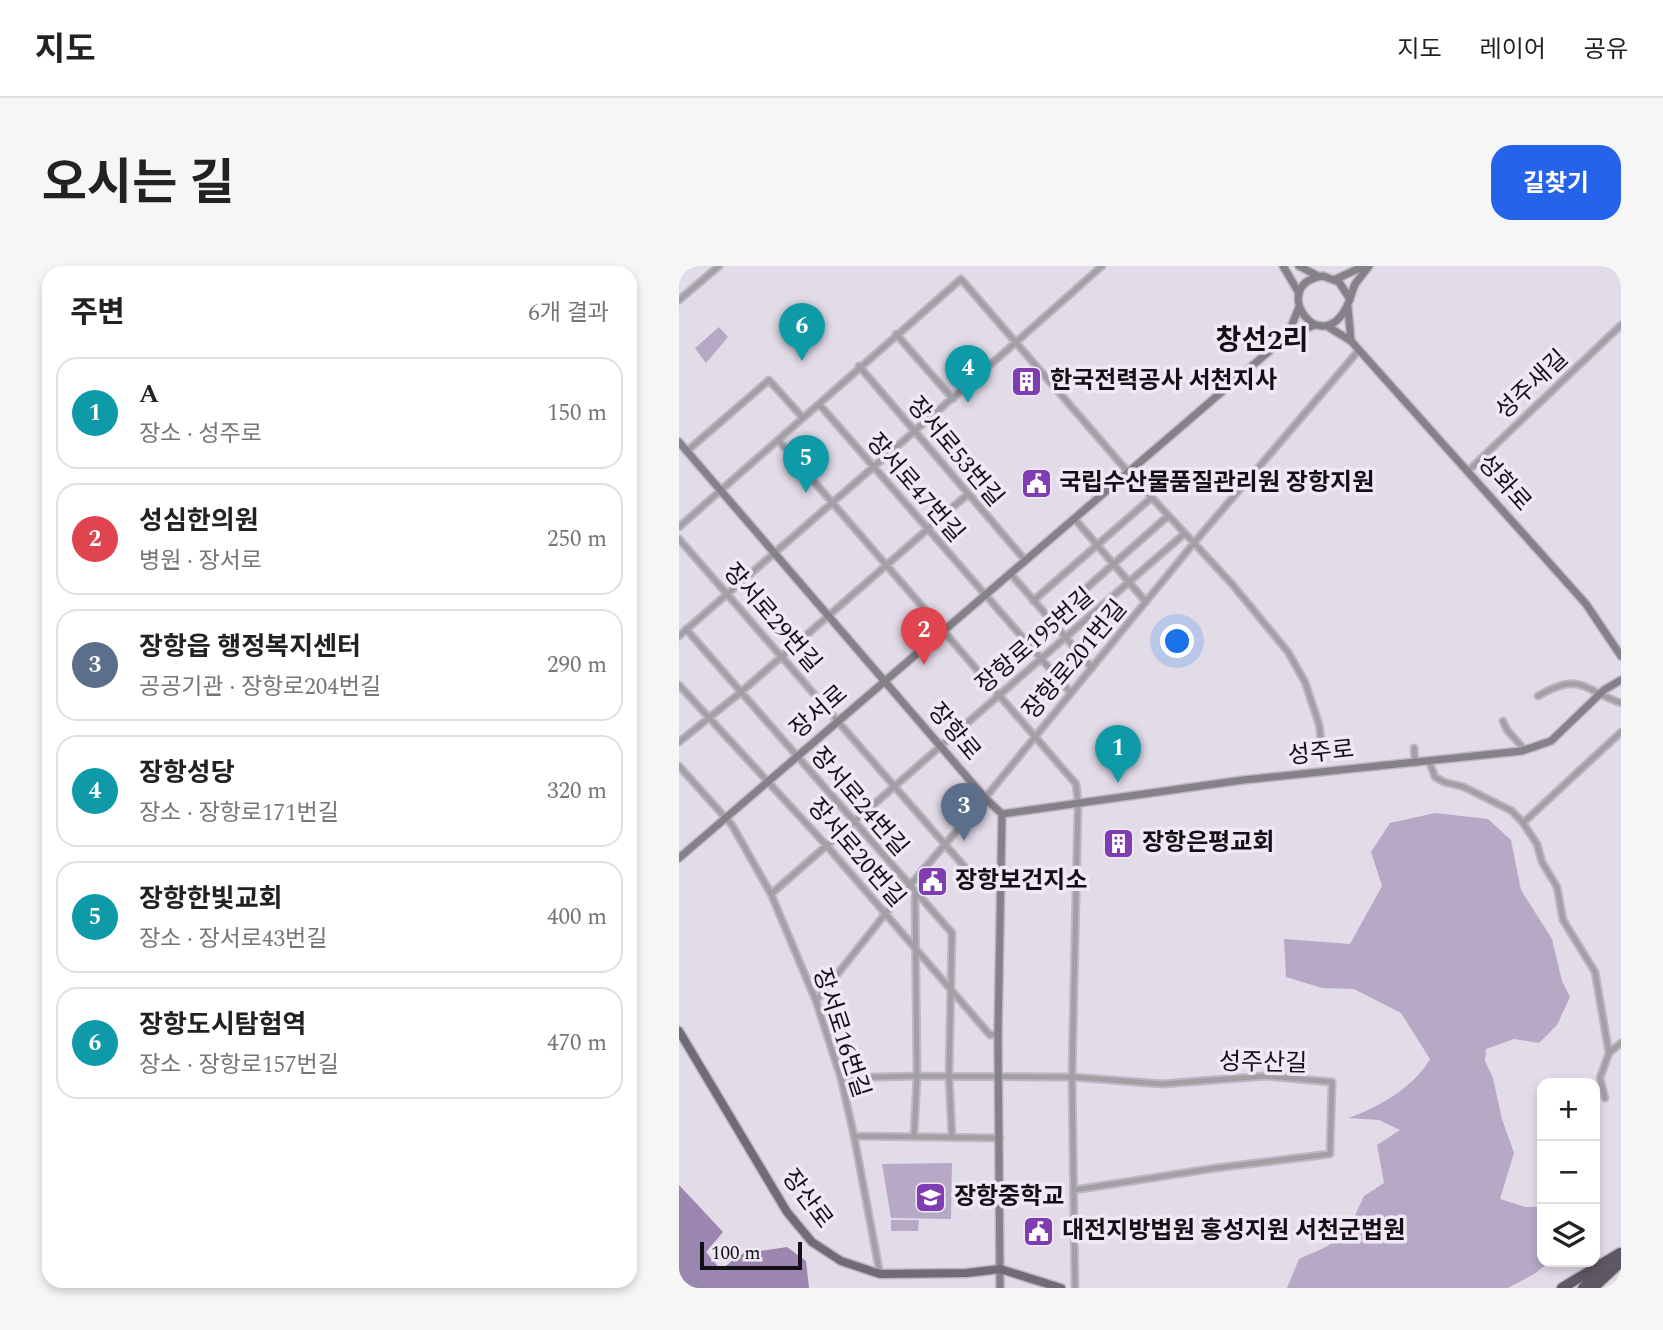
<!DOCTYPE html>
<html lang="ko">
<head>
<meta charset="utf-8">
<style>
  :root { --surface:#fff; --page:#f6f6f6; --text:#222; --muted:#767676; --line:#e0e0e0; --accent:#2563eb }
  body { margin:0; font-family:Spectral,"Noto Sans KR",serif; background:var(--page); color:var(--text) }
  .controls { position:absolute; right:21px; bottom:21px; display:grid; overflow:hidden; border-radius:14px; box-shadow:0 4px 10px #0003 }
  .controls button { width:63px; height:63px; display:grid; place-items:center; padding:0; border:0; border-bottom:2px solid var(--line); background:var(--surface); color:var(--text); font:35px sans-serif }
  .scale { position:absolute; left:21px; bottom:18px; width:102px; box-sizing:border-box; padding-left:7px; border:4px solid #131115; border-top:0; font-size:19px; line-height:24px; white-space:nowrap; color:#131115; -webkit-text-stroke:5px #efe9f6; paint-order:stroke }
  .you { position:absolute; left:499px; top:376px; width:24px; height:24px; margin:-18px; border:5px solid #fff; border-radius:50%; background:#1a73e8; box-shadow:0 0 0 10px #1a73e833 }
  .badge { display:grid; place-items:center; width:46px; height:46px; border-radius:50%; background:var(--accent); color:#fff; font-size:23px; font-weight:700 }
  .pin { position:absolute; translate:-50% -58px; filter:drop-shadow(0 2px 4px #0008) }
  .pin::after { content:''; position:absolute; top:37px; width:24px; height:21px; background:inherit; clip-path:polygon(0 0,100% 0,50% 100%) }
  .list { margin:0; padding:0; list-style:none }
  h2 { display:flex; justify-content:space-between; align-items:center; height:91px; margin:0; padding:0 28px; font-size:30px }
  h2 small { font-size:23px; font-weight:400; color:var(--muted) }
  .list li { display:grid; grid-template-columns:46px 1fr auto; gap:21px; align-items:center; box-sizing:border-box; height:112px; margin:0 14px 14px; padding:0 14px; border:2px solid var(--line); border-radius:21px }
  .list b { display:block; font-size:26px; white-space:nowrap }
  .list p { margin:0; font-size:23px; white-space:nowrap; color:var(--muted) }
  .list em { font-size:23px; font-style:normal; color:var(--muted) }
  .icon { flex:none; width:38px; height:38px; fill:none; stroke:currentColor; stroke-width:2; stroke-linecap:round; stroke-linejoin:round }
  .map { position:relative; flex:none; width:942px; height:1022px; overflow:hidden; border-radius:21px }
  header { display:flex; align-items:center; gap:42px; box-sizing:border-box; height:98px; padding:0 35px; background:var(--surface); border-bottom:2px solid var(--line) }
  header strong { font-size:33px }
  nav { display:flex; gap:38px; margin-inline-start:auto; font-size:24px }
  .intro { display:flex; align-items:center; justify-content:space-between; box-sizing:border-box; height:168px; padding:0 42px }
  h1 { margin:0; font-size:49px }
  .button { padding:18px 32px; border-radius:21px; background:var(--accent); color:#fff; font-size:24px; font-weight:700 }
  main { display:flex; gap:42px; padding:0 42px }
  aside { flex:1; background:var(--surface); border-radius:21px; box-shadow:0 4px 10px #0003 }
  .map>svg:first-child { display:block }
  .green { fill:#b7a9c6 }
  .water { fill:#9b86b0 }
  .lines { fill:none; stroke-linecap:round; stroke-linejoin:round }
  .street-casing { stroke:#bdb7c3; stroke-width:9 }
  .secondary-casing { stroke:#bdb7c3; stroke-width:10 }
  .primary-casing { stroke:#bdb7c3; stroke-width:11 }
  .highway-casing { stroke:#bdb7c3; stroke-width:13 }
  .street { stroke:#a2a0a5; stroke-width:5 }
  .secondary { stroke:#858189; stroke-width:7 }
  .primary { stroke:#706b75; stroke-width:8 }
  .highway { stroke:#5e5863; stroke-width:10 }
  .labels { text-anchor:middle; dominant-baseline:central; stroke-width:7; stroke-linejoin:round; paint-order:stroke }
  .poi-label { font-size:24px; font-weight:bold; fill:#131115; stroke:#efe9f6; text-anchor:start }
  .street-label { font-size:24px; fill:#131115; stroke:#efe9f6 }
  .quarter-label { font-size:28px; font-weight:bold; fill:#131115; stroke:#efe9f6 }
</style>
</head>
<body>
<header>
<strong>지도</strong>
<nav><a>지도</a><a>레이어</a><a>공유</a></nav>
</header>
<div class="intro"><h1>오시는 길</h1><a class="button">길찾기</a></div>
<main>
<aside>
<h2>주변<small>6개 결과</small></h2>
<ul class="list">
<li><span class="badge" style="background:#0f9aa8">1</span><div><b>A</b><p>장소 · 성주로</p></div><em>150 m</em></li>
<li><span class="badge" style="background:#e0444e">2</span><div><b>성심한의원</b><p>병원 · 장서로</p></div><em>250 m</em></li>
<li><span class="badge" style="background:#5c6f8a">3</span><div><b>장항읍 행정복지센터</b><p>공공기관 · 장항로204번길</p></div><em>290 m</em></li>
<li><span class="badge" style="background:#0f9aa8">4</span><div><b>장항성당</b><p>장소 · 장항로171번길</p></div><em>320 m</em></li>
<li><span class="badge" style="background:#0f9aa8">5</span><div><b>장항한빛교회</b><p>장소 · 장서로43번길</p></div><em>400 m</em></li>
<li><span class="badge" style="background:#0f9aa8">6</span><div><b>장항도시탐험역</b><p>장소 · 장항로157번길</p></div><em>470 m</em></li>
</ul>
</aside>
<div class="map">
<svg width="942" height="1022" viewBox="0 0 942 1022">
  <rect width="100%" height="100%" fill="#e2dce9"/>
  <!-- green -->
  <path class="green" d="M40,61L49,71L27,97L16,82Z
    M756,547L809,553L832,574L842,624L873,673L883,715L891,731L878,759L860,777L835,773L807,783L806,795L814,812L823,853L835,887L821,933L846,941H863V996H870L857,1007L829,1022H608L620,993L649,980L672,958L685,930L705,917L698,879L721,864L700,854L669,852C699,842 735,821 751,793L722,747L675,723L643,722L607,711L605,673L671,678L703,620L692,586L711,557Z
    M273,897L272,953L212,952L203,898Z
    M212,954H240L239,965H212Z"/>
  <!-- water -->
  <path class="water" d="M0,919L44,966L27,986L42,1004L61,988L108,981L127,995L130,1022H0Z"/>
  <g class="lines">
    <defs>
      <path id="street" d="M0,34L40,0
        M217,68L274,133
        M180,100L346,294
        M140,138L392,427
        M99,174L397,518L399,538L393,811L396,1022
        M8,185L90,114L124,152
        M789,205L942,59
        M395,252L467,336
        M0,261L282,13L449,206L553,318L609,386L626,416L640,458L643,480
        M0,273L290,606L322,603
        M331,307L413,402
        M354,335L472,232
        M371,354L489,250
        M7,363L273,667L270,810L273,870
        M0,370C141,247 283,125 423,0
        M0,419L148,580L311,769L319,768
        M859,430C902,405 904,424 942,437
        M824,455L828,464L846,484
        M0,476L62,426L289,228
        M735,482L736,497
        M750,495L756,511L765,516L785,521L833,545L844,557L858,578L863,596L878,621L884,654L916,706L930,787L921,812L926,832
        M0,500L53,559L92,628L137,735L162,812L175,870L201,1008
        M844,557L942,466
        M92,628L505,268
        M137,735L207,647L306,532L514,278L680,84
        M930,787L942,777
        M162,812L238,810L393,811L483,818L587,810L653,816L651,888L537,902L395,924
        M175,870L321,872
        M235,870L238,810L236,627"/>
      <path id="secondary" d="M604,0L620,27
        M620,0L639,10
        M644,10L660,16L671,33C645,102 586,18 644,10Z
        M655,14L685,0
        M671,32L676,18L690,0
        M620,41L609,69L636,59
        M648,60L672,75L669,42
        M672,75L907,338L942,390
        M0,176L306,532L323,548L319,768L321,1022
        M323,548L564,514L843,485L872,475L925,424L942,414
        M0,592L609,69"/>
      <path id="primary" d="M0,765L108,946L133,976L162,995L201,1008L288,1007L321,1003L382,1022"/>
      <path id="highway" d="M883,1022L941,987
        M904,1022L926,1001
        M914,1022L942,996"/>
    </defs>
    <!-- street casing -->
    <use href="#street" class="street-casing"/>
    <!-- secondary casing -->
    <use href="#secondary" class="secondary-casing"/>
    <!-- primary casing -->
    <use href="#primary" class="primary-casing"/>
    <!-- highway casing -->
    <use href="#highway" class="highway-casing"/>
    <!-- street -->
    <use href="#street" class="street"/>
    <!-- secondary -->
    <use href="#secondary" class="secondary"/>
    <!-- primary -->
    <use href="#primary" class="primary"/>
    <!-- highway -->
    <use href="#highway" class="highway"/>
  </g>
  <!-- icons -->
  <defs>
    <symbol id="building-square" viewBox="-11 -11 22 22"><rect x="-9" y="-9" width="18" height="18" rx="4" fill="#803db1" stroke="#efe9f6"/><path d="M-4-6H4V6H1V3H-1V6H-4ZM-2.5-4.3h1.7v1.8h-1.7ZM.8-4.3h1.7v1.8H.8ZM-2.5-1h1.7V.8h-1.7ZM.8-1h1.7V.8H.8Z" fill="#fff"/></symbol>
    <symbol id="civic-square" viewBox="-11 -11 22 22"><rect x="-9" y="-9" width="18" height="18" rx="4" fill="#803db1" stroke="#efe9f6"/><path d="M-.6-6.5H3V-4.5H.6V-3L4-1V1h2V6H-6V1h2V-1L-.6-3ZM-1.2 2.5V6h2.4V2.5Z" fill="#fff"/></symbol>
    <symbol id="school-square" viewBox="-11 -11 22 22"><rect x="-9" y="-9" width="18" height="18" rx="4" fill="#803db1" stroke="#efe9f6"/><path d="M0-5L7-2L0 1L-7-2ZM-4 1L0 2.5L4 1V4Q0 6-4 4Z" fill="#fff"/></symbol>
  </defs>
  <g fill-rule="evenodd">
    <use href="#building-square" x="330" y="98" width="35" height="35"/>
    <use href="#civic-square" x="340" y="200" width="35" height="35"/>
    <use href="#building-square" x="422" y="560" width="35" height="35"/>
    <use href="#civic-square" x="236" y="598" width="35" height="35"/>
    <use href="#school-square" x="234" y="914" width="35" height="35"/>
    <use href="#civic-square" x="342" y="948" width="35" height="35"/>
  </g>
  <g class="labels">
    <!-- poi labels -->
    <g class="poi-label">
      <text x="371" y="115">한국전력공사 서천지사</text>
      <text x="380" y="217">국립수산물품질관리원 장항지원</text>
      <text x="463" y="577">장항은평교회</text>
      <text x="276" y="615">장항보건지소</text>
      <text x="275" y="931">장항중학교</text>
      <text x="383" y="965">대전지방법원 홍성지원 서천군법원</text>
    </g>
    <!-- street labels -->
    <g class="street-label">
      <text transform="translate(853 119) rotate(-43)">성주새길</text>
      <text transform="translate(276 186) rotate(50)">장서로53번길</text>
      <text transform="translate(825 217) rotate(48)">성화로</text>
      <text transform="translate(236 222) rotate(49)">장서로47번길</text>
      <text transform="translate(93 352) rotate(49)">장서로29번길</text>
      <text transform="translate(356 375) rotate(-41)">장항로195번길</text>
      <text transform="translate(396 394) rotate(-50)">장항로201번길</text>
      <text transform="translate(140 446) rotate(-41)">장서로</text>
      <text transform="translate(275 466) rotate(50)">장항로</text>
      <text transform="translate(642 487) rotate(-6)">성주로</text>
      <text transform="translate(180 536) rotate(49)">장서로24번길</text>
      <text transform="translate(177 587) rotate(49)">장서로20번길</text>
      <text transform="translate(162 767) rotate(72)">장서로16번길</text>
      <text transform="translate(584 797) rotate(1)">성주산길</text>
      <text transform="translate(128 933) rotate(53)">장산로</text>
    </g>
    <!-- quarter labels -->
    <g class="quarter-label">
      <text x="583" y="74">창선2리</text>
    </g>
  </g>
</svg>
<div class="controls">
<button>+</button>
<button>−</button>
<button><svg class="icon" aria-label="layers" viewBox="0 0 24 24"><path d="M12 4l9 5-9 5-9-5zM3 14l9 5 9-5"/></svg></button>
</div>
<div class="scale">100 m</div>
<div class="you"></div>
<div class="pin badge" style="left:439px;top:517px;background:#0f9aa8">1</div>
<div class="pin badge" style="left:245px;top:399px;background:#e0444e">2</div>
<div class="pin badge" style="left:285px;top:575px;background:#5c6f8a">3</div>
<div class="pin badge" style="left:289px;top:137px;background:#0f9aa8">4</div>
<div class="pin badge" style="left:127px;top:227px;background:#0f9aa8">5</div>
<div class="pin badge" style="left:123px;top:95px;background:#0f9aa8">6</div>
</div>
</main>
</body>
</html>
